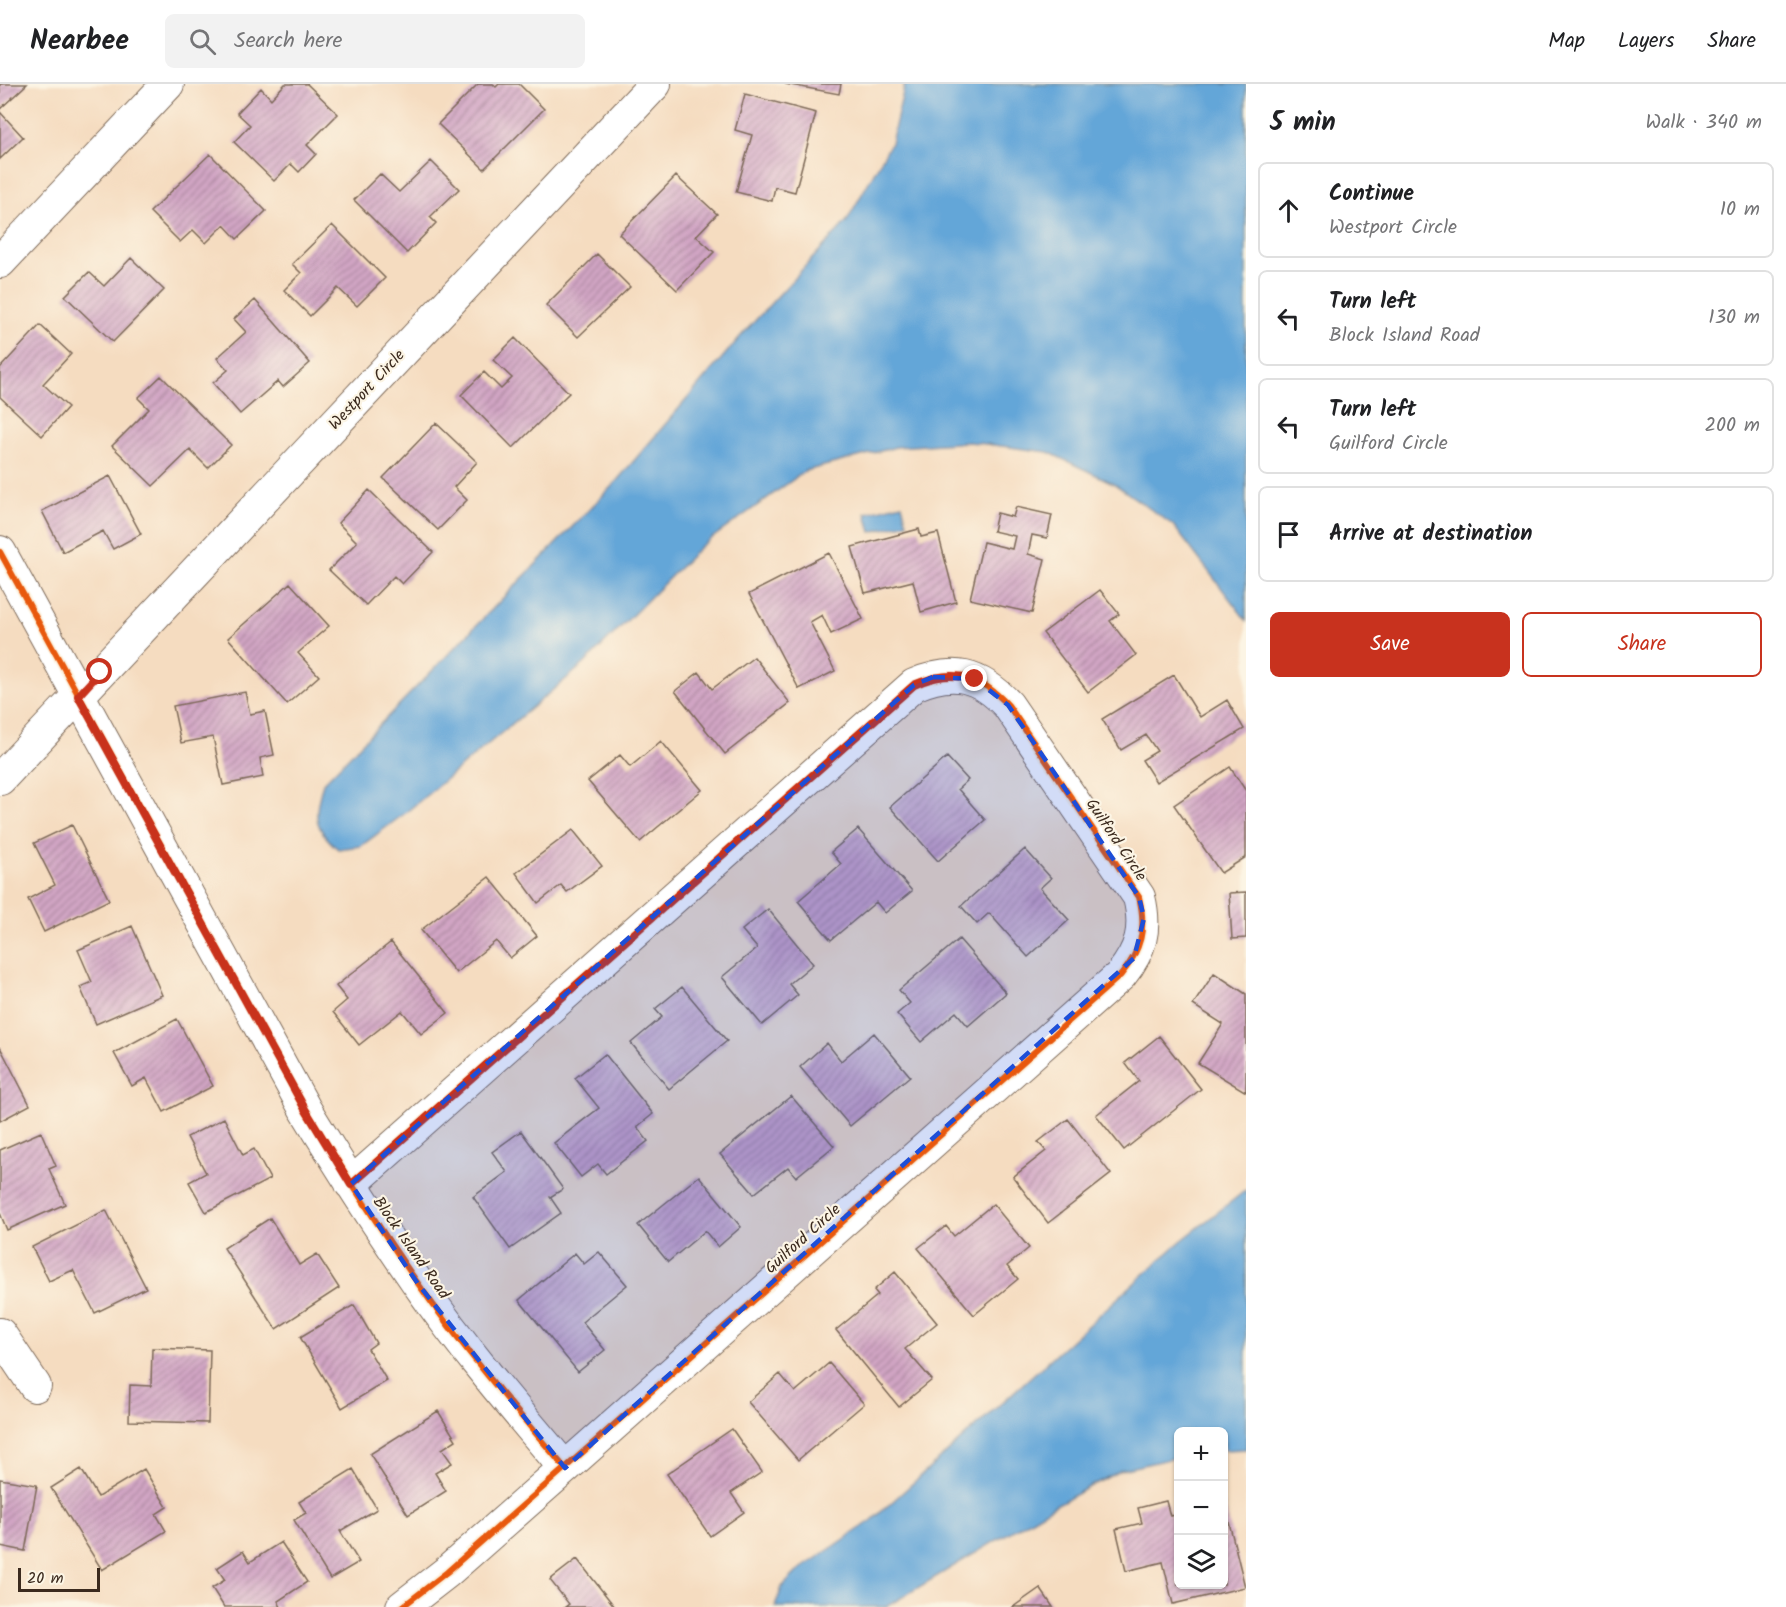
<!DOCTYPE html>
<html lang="en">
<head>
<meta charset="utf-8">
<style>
  :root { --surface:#fff; --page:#f2f2f2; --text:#202124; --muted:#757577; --line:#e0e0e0; --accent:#c8321e }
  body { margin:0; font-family:Kalam,sans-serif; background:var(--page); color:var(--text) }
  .controls { position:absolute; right:18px; bottom:18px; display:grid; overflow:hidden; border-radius:9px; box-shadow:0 2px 4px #0004 }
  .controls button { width:54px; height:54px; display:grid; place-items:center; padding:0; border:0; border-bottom:2px solid var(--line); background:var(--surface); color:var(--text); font:30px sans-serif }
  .scale { position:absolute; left:18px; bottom:15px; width:82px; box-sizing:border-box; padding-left:6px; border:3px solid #3b2a1e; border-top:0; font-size:16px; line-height:21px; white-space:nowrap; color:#3b2a1e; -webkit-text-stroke:4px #fcf5e5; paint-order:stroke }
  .stop { position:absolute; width:18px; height:18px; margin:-14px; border:4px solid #c8321e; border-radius:50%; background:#fff }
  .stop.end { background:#c8321e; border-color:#fff; box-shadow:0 2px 6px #0008 }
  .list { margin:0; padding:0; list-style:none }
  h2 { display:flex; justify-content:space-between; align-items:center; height:78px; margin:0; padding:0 24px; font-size:26px }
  h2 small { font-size:20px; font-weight:400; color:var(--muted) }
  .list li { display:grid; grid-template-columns:39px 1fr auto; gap:18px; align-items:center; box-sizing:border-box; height:96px; margin:0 12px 12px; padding:0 12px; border:2px solid var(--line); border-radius:9px }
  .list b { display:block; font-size:22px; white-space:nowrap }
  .list p { margin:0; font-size:20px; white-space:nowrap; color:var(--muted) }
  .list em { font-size:20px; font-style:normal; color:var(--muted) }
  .actions { display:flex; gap:12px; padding:18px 24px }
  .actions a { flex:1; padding:14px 0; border:2px solid var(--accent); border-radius:9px; text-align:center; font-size:21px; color:var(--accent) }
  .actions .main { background:var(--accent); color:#fff }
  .icon { flex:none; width:33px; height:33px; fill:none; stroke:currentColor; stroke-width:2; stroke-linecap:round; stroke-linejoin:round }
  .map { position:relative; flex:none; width:1246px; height:1523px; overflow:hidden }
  header { display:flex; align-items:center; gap:36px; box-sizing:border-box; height:84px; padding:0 30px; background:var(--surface); border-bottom:2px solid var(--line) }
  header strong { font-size:28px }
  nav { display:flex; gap:33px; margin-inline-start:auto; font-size:21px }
  .search { width:420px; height:54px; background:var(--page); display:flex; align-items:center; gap:15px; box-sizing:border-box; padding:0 21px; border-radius:9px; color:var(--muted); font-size:22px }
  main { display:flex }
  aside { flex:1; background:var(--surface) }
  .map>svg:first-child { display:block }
  .water { fill:#64a6d8; stroke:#50687b; stroke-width:1.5 }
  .building { fill:url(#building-hatch) }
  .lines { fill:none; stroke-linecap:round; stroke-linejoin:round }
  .minor-casing { stroke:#7c6857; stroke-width:34 }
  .minor { stroke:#fff; stroke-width:32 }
  .cycleway-casing { stroke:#fcf5e5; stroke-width:10 }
  .cycleway { stroke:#e8590c; stroke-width:6 }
  .route { stroke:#c8321e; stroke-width:8 }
  .marked { fill:#1d4ed8; fill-opacity:0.2; stroke:#1d4ed8; stroke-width:4.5; stroke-dasharray:12 8; stroke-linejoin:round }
  .labels { text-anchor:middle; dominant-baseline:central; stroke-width:4.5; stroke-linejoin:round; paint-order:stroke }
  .street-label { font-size:16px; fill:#3b2a1e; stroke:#fcf5e5 }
</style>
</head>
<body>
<header>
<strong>Nearbee</strong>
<div class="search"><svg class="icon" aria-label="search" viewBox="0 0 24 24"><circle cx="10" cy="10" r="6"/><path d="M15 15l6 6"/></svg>Search here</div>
<nav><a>Map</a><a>Layers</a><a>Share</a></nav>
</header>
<main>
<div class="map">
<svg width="1246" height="1523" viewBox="0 0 1246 1523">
  <defs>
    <pattern id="building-hatch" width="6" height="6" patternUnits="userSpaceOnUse" patternTransform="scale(1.5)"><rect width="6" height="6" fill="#d1a5c4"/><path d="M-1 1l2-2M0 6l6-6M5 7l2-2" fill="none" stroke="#ab879f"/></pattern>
  </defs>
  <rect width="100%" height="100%" fill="#fcf5e5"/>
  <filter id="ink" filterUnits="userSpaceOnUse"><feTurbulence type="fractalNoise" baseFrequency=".0167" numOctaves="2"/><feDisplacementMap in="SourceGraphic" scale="12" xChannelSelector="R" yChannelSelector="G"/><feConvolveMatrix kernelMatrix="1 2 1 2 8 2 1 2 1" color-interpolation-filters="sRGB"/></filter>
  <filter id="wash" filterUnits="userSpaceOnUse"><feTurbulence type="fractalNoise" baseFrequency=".008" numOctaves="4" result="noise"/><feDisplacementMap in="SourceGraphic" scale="24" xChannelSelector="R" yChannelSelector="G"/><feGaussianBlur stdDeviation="1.35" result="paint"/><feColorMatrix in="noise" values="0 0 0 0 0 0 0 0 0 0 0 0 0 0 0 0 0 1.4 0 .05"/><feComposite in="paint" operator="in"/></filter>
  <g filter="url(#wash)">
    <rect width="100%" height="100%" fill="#f5dcc0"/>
    <!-- water -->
    <path class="water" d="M905,0H1246V536L1173,441L1113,399L1048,368L970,358L896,363L805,387L701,462L584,580L404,730L361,762L338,765C312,742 314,732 323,699L614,400L741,252L846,138L891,59Z
      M902,420L907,439L871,448L866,429Z
      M1246,1106V1365L1224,1366V1348H1178V1373L1121,1386L1050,1424L886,1523H775L782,1503L799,1486L871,1437L1181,1157Z"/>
    <g id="blocks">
      <!-- building -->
      <path class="building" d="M0,0H27L0,25Z
        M285,0H307L338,30L307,61L316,70L299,88L291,80L274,97L234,58L250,41L237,29L261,4L271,15Z
        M478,0H493L496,3L499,0H519L544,25L484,85L438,40Z
        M785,0H841L839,10Z
        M745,10L816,29L795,108L775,103L772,117L736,108L752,51L735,46Z
        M0,28L23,53L0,75Z
        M210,70L266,127L237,155L224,141L206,159L193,146L180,158L150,128Z
        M431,77L459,105L430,133L436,139L407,169L354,116L380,90L399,108Z
        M676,92L717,130L696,152L714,168L677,206L619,150Z
        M332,141L385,194L357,222L338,204L310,232L284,206L301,189L292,180Z
        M597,170L630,203L578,253L546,221Z
        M131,174L164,206L113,258L65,212L89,188L104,202Z
        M255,216L310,279L283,303L278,297L240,330L213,299L228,286L217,274L246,248L234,235Z
        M40,241L71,270L43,300L68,323L42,352L0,313V284Z
        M515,254L569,309L513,364L461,311L484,288L501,305L512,294L493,276Z
        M161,292L231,361L208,384L190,366L153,402L112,362L149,325L138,314Z
        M436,339L477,378L454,403L467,416L438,446L383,394Z
        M110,392L141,450L113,465L103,447L63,468L42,427Z
        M369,406L433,468L402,500L394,492L366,521L329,486L357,458L338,439Z
        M1016,423L1052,431L1047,454L1032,451L1028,470L1045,475L1032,529L970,515L983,458L1012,465L1015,452L993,447L997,429L1013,433Z
        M919,445L921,453L938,449L956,518L921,528L913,497L865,509L852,463Z
        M829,469L863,535L831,550L822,531L810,538L835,587L799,605L749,510Z
        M290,499L329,542L298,569L319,592L287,620L228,554Z
        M1100,506L1119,530L1110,537L1136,571L1088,608L1043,549Z
        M754,573L790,619L725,670L675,607L699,588L712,605Z
        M1174,591L1200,633L1227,616L1244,645L1156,698L1142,676L1157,667L1146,651L1121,666L1102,635Z
        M245,608L250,630L265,627L274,671L260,674L263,693L223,701L213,653L181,659L173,622Z
        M661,657L702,706L640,758L588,697L620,671L630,683Z
        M947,673L968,696L958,705L985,736L938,777L890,723Z
        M1230,683L1246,707V773L1221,789L1174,721Z
        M72,741L109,816L44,848L28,815L55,801L34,759Z
        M858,745L912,807L885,829L876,818L831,856L798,817L841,780L831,768Z
        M573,746L602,782L567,808L561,801L538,819L516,789Z
        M1025,765L1051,794L1040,804L1069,836L1028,873L989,829L977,840L961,822Z
        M489,793L537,852L510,874L496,857L456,889L421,846Z
        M1246,808V854L1232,855L1229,809Z
        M768,825L813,880L789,900L798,911L762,941L722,893L757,864L742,846Z
        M132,842L162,911L96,940L80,903L92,898L78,866Z
        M959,855L1006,909L968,942L956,928L921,958L897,930L910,919L899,906Z
        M391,858L448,929L421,950L402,927L359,961L333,928L347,916L336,902Z
        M1214,889L1246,910V1008L1198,979L1223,940L1193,921Z
        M682,903L727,957L669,1005L631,959L662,933L655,925Z
        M177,935L213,1002L164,1028L146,994L132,1002L114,969Z
        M874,949L910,992L850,1042L800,983L827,959L841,977Z
        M1159,952L1201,1005L1124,1066L1096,1031L1139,997L1125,979Z
        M0,963L30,1021L0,1037Z
        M605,970L653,1030L637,1043L648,1057L606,1090L598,1080L581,1093L554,1059L599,1024L575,994Z
        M791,1012L834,1062L796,1093L788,1083L754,1110L720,1070Z
        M224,1034L243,1071L254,1065L270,1095L206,1128L189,1098L206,1089L187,1053Z
        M1068,1035L1111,1090L1048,1139L1013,1093L1046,1067L1038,1058Z
        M521,1047L563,1105L550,1113L561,1129L510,1165L473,1113L507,1088L492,1068Z
        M41,1048L56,1082L49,1085L65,1120L7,1146L0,1129V1066Z
        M699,1092L741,1143L718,1163L705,1147L668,1178L638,1141Z
        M993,1120L1029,1164L1007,1182L1018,1195L974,1231L918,1164L946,1142L954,1152Z
        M106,1126L146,1204L95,1229L73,1186L49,1197L32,1163Z
        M270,1134L299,1181L317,1170L339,1204L276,1245L224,1164Z
        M599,1168L627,1201L582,1238L605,1266L578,1288L519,1216L575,1169L584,1180Z
        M895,1188L937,1239L905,1265L932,1296L899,1323L836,1246L878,1211L874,1206Z
        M354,1221L376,1259L368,1265L387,1297L342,1324L300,1253Z
        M152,1264L210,1266L208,1339L129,1337L130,1301L151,1302Z
        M829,1279L864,1320L798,1376L748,1318L780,1290L795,1308Z
        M438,1327L456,1356L442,1365L452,1379L435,1389L446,1407L408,1431L370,1370Z
        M732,1345L762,1388L731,1409L744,1428L710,1452L667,1390Z
        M81,1385L98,1413L144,1385L167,1423L156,1430L166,1447L102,1486L51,1404Z
        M353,1385L377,1425L340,1447L359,1478L330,1495L294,1436L306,1429L299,1418Z
        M0,1395L37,1401L25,1467L0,1462Z
        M1166,1417L1170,1432L1178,1430V1500H1224V1418L1245,1503L1173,1520L1163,1478L1126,1487L1116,1445L1142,1439L1138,1424Z
        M281,1458L307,1498L278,1517L281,1523H224L212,1504L225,1496L217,1484L243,1467L250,1478Z
        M577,1475L615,1523H565L569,1520L550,1496Z
        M1040,1504L1053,1523H1013Z"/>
    </g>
  </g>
  <g filter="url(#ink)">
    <use href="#blocks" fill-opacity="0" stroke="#7c6857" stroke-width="1.5"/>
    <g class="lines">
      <defs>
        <path id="minor" d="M0,178L168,0
          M0,468L305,1025C341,1084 378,1142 417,1198C462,1263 514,1324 565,1384
          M0,695L655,0
          M351,1100L914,601C953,584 979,590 1008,621L1139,813C1147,845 1141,866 1121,891L565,1384L447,1488L402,1523
          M0,1250L35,1302"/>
      </defs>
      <!-- minor casing -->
      <use href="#minor" class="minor-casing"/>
      <!-- minor -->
      <use href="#minor" class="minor"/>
      <defs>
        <path id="cycleway" d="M0,468L305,1025C341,1084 378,1142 417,1198C462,1263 514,1324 565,1384
          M351,1100L914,601C953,584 979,590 1008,621L1139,813C1147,845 1141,866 1121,891L565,1384L447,1488L402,1523"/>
      </defs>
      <!-- cycleway casing -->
      <use href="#cycleway" class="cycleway-casing"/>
      <!-- cycleway -->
      <use href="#cycleway" class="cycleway"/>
    </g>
  </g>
  <g class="lines" filter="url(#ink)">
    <!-- route -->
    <path class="route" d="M100,588L78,612L305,1025L351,1101L914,601C936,591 952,590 975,595"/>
  </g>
  <!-- marked area -->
  <path class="marked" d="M933,593L975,595L1008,621L1139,813L1144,834L1134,874L565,1384L418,1200L351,1100L914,601Z"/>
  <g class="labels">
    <!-- street labels -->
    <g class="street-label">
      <text transform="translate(367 306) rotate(-47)">Westport Circle</text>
      <text transform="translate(1116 756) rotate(56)">Guilford Circle</text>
      <text transform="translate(803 1155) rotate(-42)">Guilford Circle</text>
      <text transform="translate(411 1164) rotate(55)">Block Island Road</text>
    </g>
  </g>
</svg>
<div class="controls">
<button>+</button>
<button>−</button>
<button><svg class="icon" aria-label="layers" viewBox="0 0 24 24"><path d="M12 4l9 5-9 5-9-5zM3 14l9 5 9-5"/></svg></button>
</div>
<div class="scale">20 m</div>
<div class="stop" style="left:100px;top:588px"></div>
<div class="stop end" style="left:975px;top:595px"></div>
</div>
<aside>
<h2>5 min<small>Walk · 340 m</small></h2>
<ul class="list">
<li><svg class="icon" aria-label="ahead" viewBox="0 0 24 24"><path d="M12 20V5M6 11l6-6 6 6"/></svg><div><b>Continue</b><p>Westport Circle</p></div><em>10 m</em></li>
<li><svg class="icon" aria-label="left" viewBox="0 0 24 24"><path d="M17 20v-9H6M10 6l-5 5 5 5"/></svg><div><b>Turn left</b><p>Block Island Road</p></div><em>130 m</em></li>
<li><svg class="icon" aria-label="left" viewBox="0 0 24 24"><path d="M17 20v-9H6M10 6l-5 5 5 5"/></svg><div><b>Turn left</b><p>Guilford Circle</p></div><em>200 m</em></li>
<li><svg class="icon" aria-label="arrive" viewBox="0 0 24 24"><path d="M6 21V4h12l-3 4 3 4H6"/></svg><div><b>Arrive at destination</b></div></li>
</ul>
<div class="actions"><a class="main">Save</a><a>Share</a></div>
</aside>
</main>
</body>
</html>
